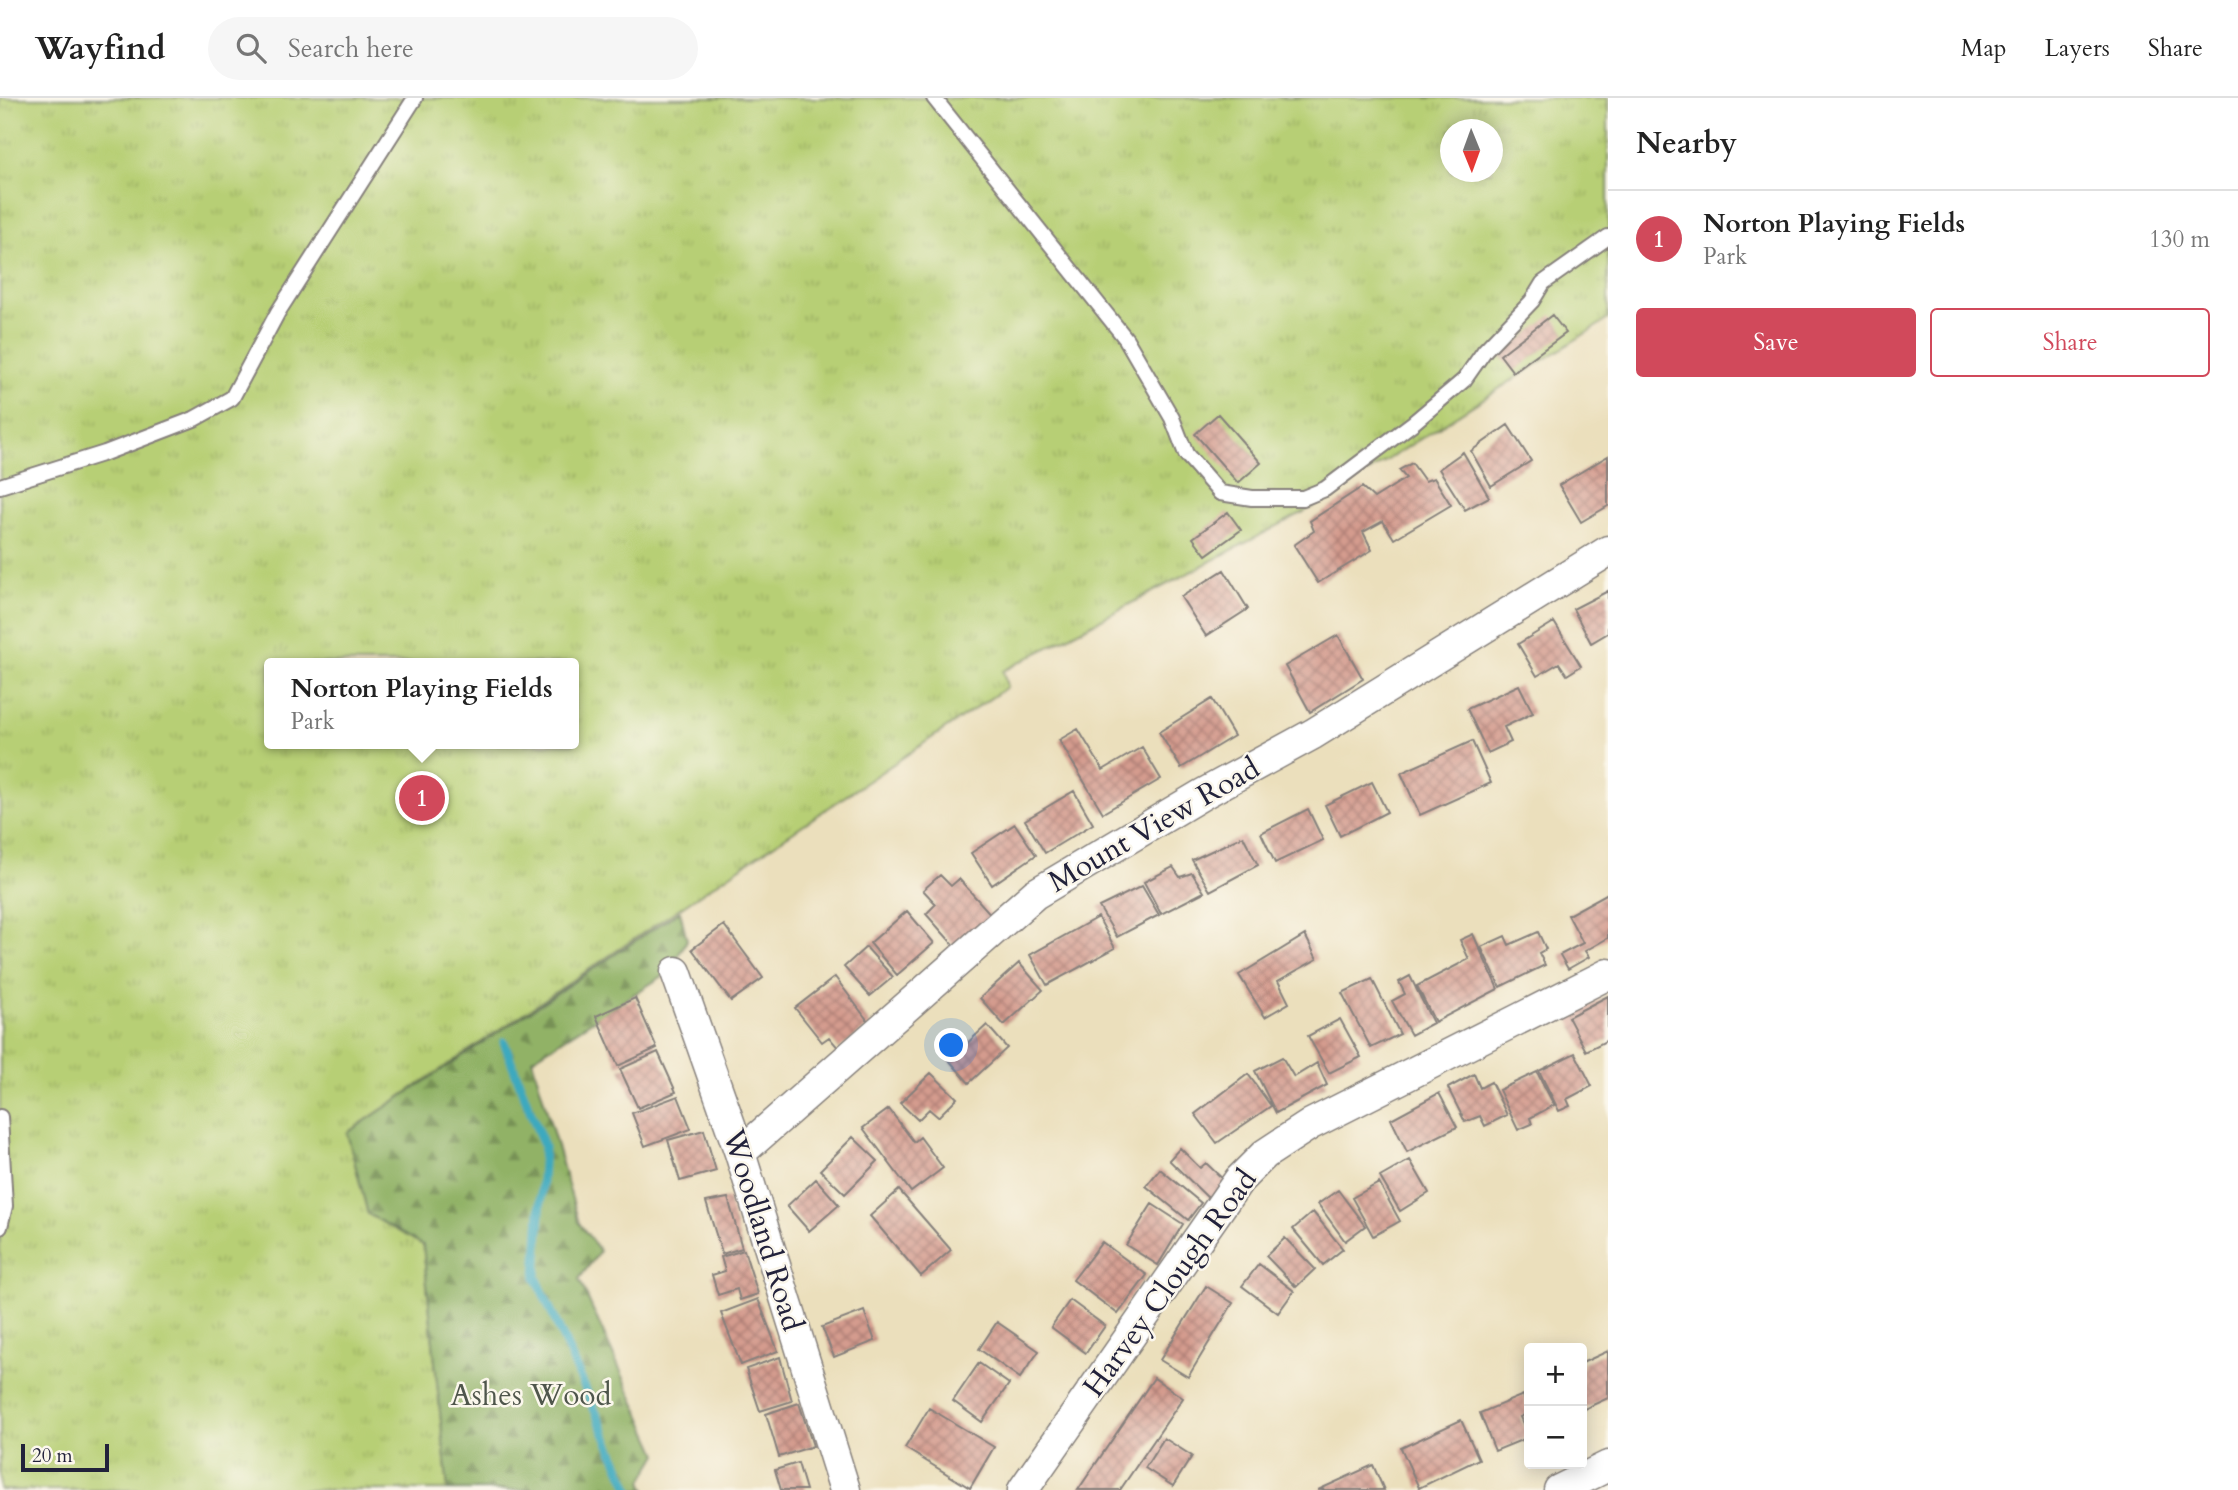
<!DOCTYPE html>
<html lang="en">
<head>
<meta charset="utf-8">
<style>
  :root { --surface:#fff; --page:#f6f6f6; --text:#222; --muted:#767676; --line:#e0e0e0; --accent:#d1495b }
  body { margin:0; font-family:Cardo,serif; background:var(--page); color:var(--text) }
  .controls { position:absolute; right:21px; bottom:21px; display:grid; overflow:hidden; border-radius:7px; box-shadow:0 4px 18px #0003 }
  .controls button { width:63px; height:63px; display:grid; place-items:center; padding:0; border:0; border-bottom:2px solid var(--line); background:var(--surface); color:var(--text); font:35px sans-serif }
  .compass { position:absolute; left:1440px; top:21px; width:63px; height:63px; border-radius:50%; background:var(--surface); box-shadow:0 4px 18px #0003; rotate:179deg }
  .scale { position:absolute; left:21px; bottom:18px; width:88px; box-sizing:border-box; padding-left:7px; border:4px solid #22223b; border-top:0; font-size:19px; line-height:24px; white-space:nowrap; color:#22223b; -webkit-text-stroke:5px #fbf7ec; paint-order:stroke }
  .you { position:absolute; left:952px; top:948px; width:24px; height:24px; margin:-18px; border:5px solid #fff; border-radius:50%; background:#1a73e8; box-shadow:0 0 0 10px #1a73e833 }
  .badge { display:grid; place-items:center; width:46px; height:46px; border-radius:50%; background:var(--accent); color:#fff; font-size:23px; font-weight:700 }
  .pin { position:absolute; translate:-50% -50%; border:4px solid #fff; box-shadow:0 2px 7px #0006 }
  .popup { position:absolute; left:264px; top:560px; width:315px; height:91px; box-sizing:border-box; display:grid; place-content:center; border-radius:7px; background:var(--surface); filter:drop-shadow(0 2px 5px #0005); font-size:23px; white-space:nowrap; color:var(--muted) }
  .popup b { font-size:26px; color:var(--text) }
  .popup::after { content:''; position:absolute; left:50%; top:100%; margin-left:-14px; border:14px solid transparent; border-top-color:var(--surface) }
  .list { margin:0; padding:0; list-style:none }
  h2 { display:flex; justify-content:space-between; align-items:center; height:91px; margin:0; padding:0 28px; font-size:30px }
  h2 small { font-size:23px; font-weight:400; color:var(--muted) }
  .list li { display:grid; grid-template-columns:46px 1fr auto; gap:21px; align-items:center; box-sizing:border-box; height:98px; padding:0 28px; border-top:2px solid var(--line) }
  .list b { display:block; font-size:26px; white-space:nowrap }
  .list p { margin:0; font-size:23px; white-space:nowrap; color:var(--muted) }
  .list em { font-size:23px; font-style:normal; color:var(--muted) }
  .actions { display:flex; gap:14px; padding:21px 28px }
  .actions a { flex:1; padding:16px 0; border:2px solid var(--accent); border-radius:7px; text-align:center; font-size:24px; color:var(--accent) }
  .actions .main { background:var(--accent); color:#fff }
  .icon { flex:none; width:38px; height:38px; fill:none; stroke:currentColor; stroke-width:2; stroke-linecap:round; stroke-linejoin:round }
  .map { position:relative; flex:none; width:1608px; height:1392px; overflow:hidden }
  header { display:flex; align-items:center; gap:42px; box-sizing:border-box; height:98px; padding:0 35px; background:var(--surface); border-bottom:2px solid var(--line) }
  header strong { font-size:33px }
  nav { display:flex; gap:38px; margin-inline-start:auto; font-size:24px }
  .search { width:490px; height:63px; background:var(--page); display:flex; align-items:center; gap:18px; box-sizing:border-box; padding:0 24px; border-radius:38px; color:var(--muted); font-size:26px }
  main { display:flex }
  aside { flex:1; background:var(--surface) }
  .map>svg:first-child { display:block }
  .grass { fill:url(#grass-tufts); stroke:#6c7858; stroke-width:2; fill-rule:evenodd }
  .forest { fill:url(#forest-firs); stroke:#5a6a50; stroke-width:2 }
  .lines { fill:none; stroke-linecap:round; stroke-linejoin:round }
  .stream { stroke:#3ea9be; stroke-width:9 }
  .building { fill:url(#building-cross-hatch) }
  .lane-casing { stroke:#86807c; stroke-width:18 }
  .street-casing { stroke:#86807c; stroke-width:33 }
  .lane { stroke:#fff; stroke-width:14 }
  .street { stroke:#fff; stroke-width:30 }
  .labels { text-anchor:middle; dominant-baseline:central; stroke-width:5; stroke-linejoin:round; paint-order:stroke }
  .street-label { font-size:30px; fill:#22223b; stroke:#fbf7ec }
  .park-label { font-size:30px; fill:#4f564c; stroke:#fbf7ec }
</style>
</head>
<body>
<header>
<strong>Wayfind</strong>
<div class="search"><svg class="icon" aria-label="search" viewBox="0 0 24 24"><circle cx="10" cy="10" r="6"/><path d="M15 15l6 6"/></svg>Search here</div>
<nav><a>Map</a><a>Layers</a><a>Share</a></nav>
</header>
<main>
<div class="map">
<svg width="1608" height="1392" viewBox="0 0 1608 1392">
  <defs>
    <pattern id="grass-tufts" width="24" height="20" patternUnits="userSpaceOnUse" patternTransform="scale(1.75)"><rect width="24" height="20" fill="#b7cf74"/><path d="M3 7l-1-3M5 7V3M7 7l1-3M15 17l-1-3M17 17v-4M19 17l1-3" fill="none" stroke="#9db165"/></pattern>
    <pattern id="forest-firs" width="22" height="20" patternUnits="userSpaceOnUse" patternTransform="scale(1.75)"><rect width="22" height="20" fill="#91b266"/><path d="M5 1l3.5 6h-7zM16 11l3.5 6h-7z" fill="#769055"/></pattern>
    <pattern id="building-cross-hatch" width="8" height="8" patternUnits="userSpaceOnUse" patternTransform="scale(1.75)"><rect width="8" height="8" fill="#d49b8e"/><path d="M0 0l8 8M0 8l8-8" fill="none" stroke="#ac7e75"/></pattern>
  </defs>
  <rect width="100%" height="100%" fill="#fbf7ec"/>
  <filter id="ink" filterUnits="userSpaceOnUse"><feTurbulence type="fractalNoise" baseFrequency=".0143" numOctaves="2"/><feDisplacementMap in="SourceGraphic" scale="14" xChannelSelector="R" yChannelSelector="G"/><feConvolveMatrix kernelMatrix="1 2 1 2 8 2 1 2 1" color-interpolation-filters="sRGB"/></filter>
  <filter id="wash" filterUnits="userSpaceOnUse"><feTurbulence type="fractalNoise" baseFrequency=".00686" numOctaves="4" result="noise"/><feDisplacementMap in="SourceGraphic" scale="28" xChannelSelector="R" yChannelSelector="G"/><feGaussianBlur stdDeviation="1.57" result="paint"/><feColorMatrix in="noise" values="0 0 0 0 0 0 0 0 0 0 0 0 0 0 0 0 0 1.4 0 .05"/><feComposite in="paint" operator="in"/></filter>
  <g filter="url(#wash)">
    <rect width="100%" height="100%" fill="#ebdfbc"/>
    <!-- grass -->
    <path class="grass" d="M0,0H1608V221L1317,407L1003,573L1007,589L347,1035L368,1116L423,1147L448,1392H0ZM1450,32H1492V74H1450ZM270,565H574V646H270Z"/>
    <!-- forest -->
    <path class="forest" d="M680,813L687,842L669,874L532,961L579,1125L600,1153L579,1181L658,1356L642,1383L646,1392H448L423,1147L368,1116L347,1035Z"/>
    <g class="lines">
      <!-- stream -->
      <path class="stream" d="M504,944L544,1049L536,1179L630,1392"/>
    </g>
    <g id="blocks">
      <!-- building -->
      <path class="building" d="M1552,217L1566,235L1513,274L1500,257Z
        M1218,316L1261,365L1238,385L1195,336Z
        M1508,327L1531,363L1491,388L1471,353Z
        M1463,354L1489,399L1465,412L1439,371Z
        M1608,358V408L1581,424L1559,387Z
        M1412,365L1425,383L1434,380L1451,407L1394,441L1383,423L1363,434L1372,452L1318,485L1294,447L1314,433L1310,423L1362,389L1374,400L1406,380L1399,372Z
        M1228,414L1241,432L1206,457L1193,440Z
        M1224,472L1248,511L1206,538L1181,499Z
        M1608,493V535L1591,545L1573,511Z
        M1554,524L1581,568L1567,577L1559,565L1537,578L1518,546Z
        M1338,537L1363,581L1310,614L1285,568Z
        M1519,587L1533,615L1504,629L1511,644L1488,655L1467,611Z
        M1212,601L1234,638L1181,670L1159,634Z
        M1078,631L1103,672L1142,649L1161,681L1103,715L1059,642Z
        M1472,643L1491,685L1420,717L1401,675Z
        M1372,684L1387,714L1340,738L1325,707Z
        M1074,693L1093,726L1045,755L1025,722Z
        M1308,711L1323,742L1275,765L1261,735Z
        M1015,726L1036,757L992,787L971,755Z
        M1243,738L1258,767L1210,793L1192,762Z
        M1173,769L1180,779L1192,775L1204,794L1161,816L1144,784Z
        M940,777L951,788L959,781L994,820L958,852L926,816L936,806L923,792Z
        M1142,788L1159,817L1117,839L1099,809Z
        M1608,795V840L1585,853L1589,859L1568,871L1560,857L1583,845L1568,817Z
        M907,813L934,845L897,877L870,845Z
        M1098,819L1115,850L1047,887L1030,857Z
        M724,827L763,880L731,903L692,851Z
        M1538,834L1546,851L1539,855L1545,867L1500,889L1481,849L1505,838L1509,847Z
        M1473,836L1498,891L1435,924L1417,888L1469,861L1460,842Z
        M1305,837L1317,861L1278,883L1289,905L1265,919L1239,877Z
        M866,849L893,879L870,898L844,869Z
        M1019,865L1043,892L1004,927L980,900Z
        M1410,878L1433,925L1411,937L1392,903L1405,896L1399,884Z
        M835,879L871,927L839,951L829,939L822,944L795,910Z
        M1372,881L1400,936L1371,950L1342,895Z
        M1608,898V942L1586,953L1568,919Z
        M635,900L657,950L618,968L596,918Z
        M1340,921L1361,959L1329,975L1308,938Z
        M987,927L1007,950L969,985L949,962Z
        M658,954L676,994L638,1010L620,971Z
        M1575,955L1592,988L1567,1001L1570,1008L1559,1013L1539,973Z
        M1282,959L1294,979L1317,965L1327,987L1276,1015L1255,973Z
        M1537,974L1554,1007L1530,1020L1532,1026L1518,1032L1499,992Z
        M931,975L957,1000L938,1019L929,1011L918,1022L900,1005Z
        M1248,976L1271,1008L1217,1045L1195,1016Z
        M1474,976L1480,990L1491,984L1507,1017L1485,1028L1480,1018L1465,1024L1448,990Z
        M1439,995L1457,1029L1407,1054L1391,1021Z
        M678,998L691,1031L645,1048L632,1015Z
        M889,1011L914,1044L920,1039L943,1070L911,1094L863,1030Z
        M704,1032L716,1073L680,1083L668,1042Z
        M853,1039L878,1063L845,1096L820,1072Z
        M1180,1050L1200,1070L1206,1065L1227,1085L1210,1102L1169,1062Z
        M1410,1062L1429,1095L1400,1113L1380,1079Z
        M1160,1071L1201,1105L1188,1122L1146,1088Z
        M816,1081L839,1107L809,1133L787,1108Z
        M1379,1085L1400,1123L1373,1138L1352,1100Z
        M899,1092L951,1152L921,1178L870,1118Z
        M1338,1092L1365,1128L1345,1143L1318,1106Z
        M728,1100L742,1150L722,1156L706,1104Z
        M1152,1106L1183,1126L1158,1167L1126,1147Z
        M1313,1114L1343,1151L1323,1167L1293,1131Z
        M1285,1140L1315,1171L1296,1189L1266,1158Z
        M1102,1144L1147,1177L1118,1216L1073,1182Z
        M744,1152L758,1196L740,1202L737,1191L718,1197L712,1177L725,1173L721,1159Z
        M1259,1166L1294,1193L1278,1215L1242,1188Z
        M1206,1188L1233,1205L1188,1279L1160,1262Z
        M758,1201L778,1253L741,1267L721,1215Z
        M1070,1202L1105,1228L1086,1255L1051,1229Z
        M864,1213L875,1243L834,1259L822,1229Z
        M997,1224L1039,1253L1020,1280L979,1251Z
        M1608,1253V1300L1582,1312V1265Z
        M780,1259L792,1303L760,1313L746,1271Z
        M979,1265L1009,1286L982,1324L953,1303Z
        M1154,1280L1183,1300L1120,1392H1078Z
        M1523,1297L1529,1315L1520,1319L1529,1339L1495,1353L1480,1315Z
        M799,1305L813,1348L779,1359L766,1316Z
        M929,1310L994,1349L970,1390L905,1350Z
        M1461,1322L1479,1361L1419,1390L1401,1350Z
        M1164,1340L1192,1358L1173,1388L1145,1370Z
        M798,1365L806,1392H781L775,1372Z
        M1373,1367L1384,1392H1318Z"/>
    </g>
  </g>
  <g filter="url(#ink)">
    <use href="#blocks" fill-opacity="0" stroke="#86807c" stroke-width="2"/>
    <g class="lines">
      <defs>
        <path id="lane" d="M934,0L1126,241L1172,320L1186,356L1220,395L1252,400H1303L1325,391L1413,325L1464,282L1485,252L1532,203L1543,185L1608,139
          M0,388L105,355L194,321L232,300L278,214L415,0
          M0,1019L5,1108L0,1129"/>
        <path id="street" d="M676,874L740,1055L845,1392
          M740,1055L1035,796L1203,696L1313,636L1608,453
          M1023,1392L1239,1082L1265,1056L1311,1026L1608,876
          M1559,1392L1608,1368"/>
      </defs>
      <!-- lane casing -->
      <use href="#lane" class="lane-casing"/>
      <!-- street casing -->
      <use href="#street" class="street-casing"/>
      <!-- lane -->
      <use href="#lane" class="lane"/>
      <!-- street -->
      <use href="#street" class="street"/>
    </g>
  </g>
  <g class="labels">
    <!-- street labels -->
    <g class="street-label">
      <text transform="translate(1154 727) rotate(-30)">Mount View Road</text>
      <text transform="translate(763 1132) rotate(73)">Woodland Road</text>
      <text transform="translate(1170 1185) rotate(-54)">Harvey Clough Road</text>
    </g>
    <!-- park labels -->
    <g class="park-label">
      <text x="531" y="1297">Ashes Wood</text>
    </g>
  </g>
</svg>
<div class="controls">
<button>+</button>
<button>−</button>
</div>
<svg class="compass" viewBox="-18 -18 36 36"><path d="M0-13l5 13h-10z" fill="#e53935"/><path d="M0 13l5-13h-10z" fill="#767676"/></svg>
<div class="scale">20 m</div>
<div class="you"></div>
<div class="pin badge" style="left:422px;top:700px">1</div>
<div class="popup"><b>Norton Playing Fields</b>Park</div>
</div>
<aside>
<h2>Nearby<small></small></h2>
<ul class="list">
<li><span class="badge">1</span><div><b>Norton Playing Fields</b><p>Park</p></div><em>130 m</em></li>
</ul>
<div class="actions"><a class="main">Save</a><a>Share</a></div>
</aside>
</main>
</body>
</html>
